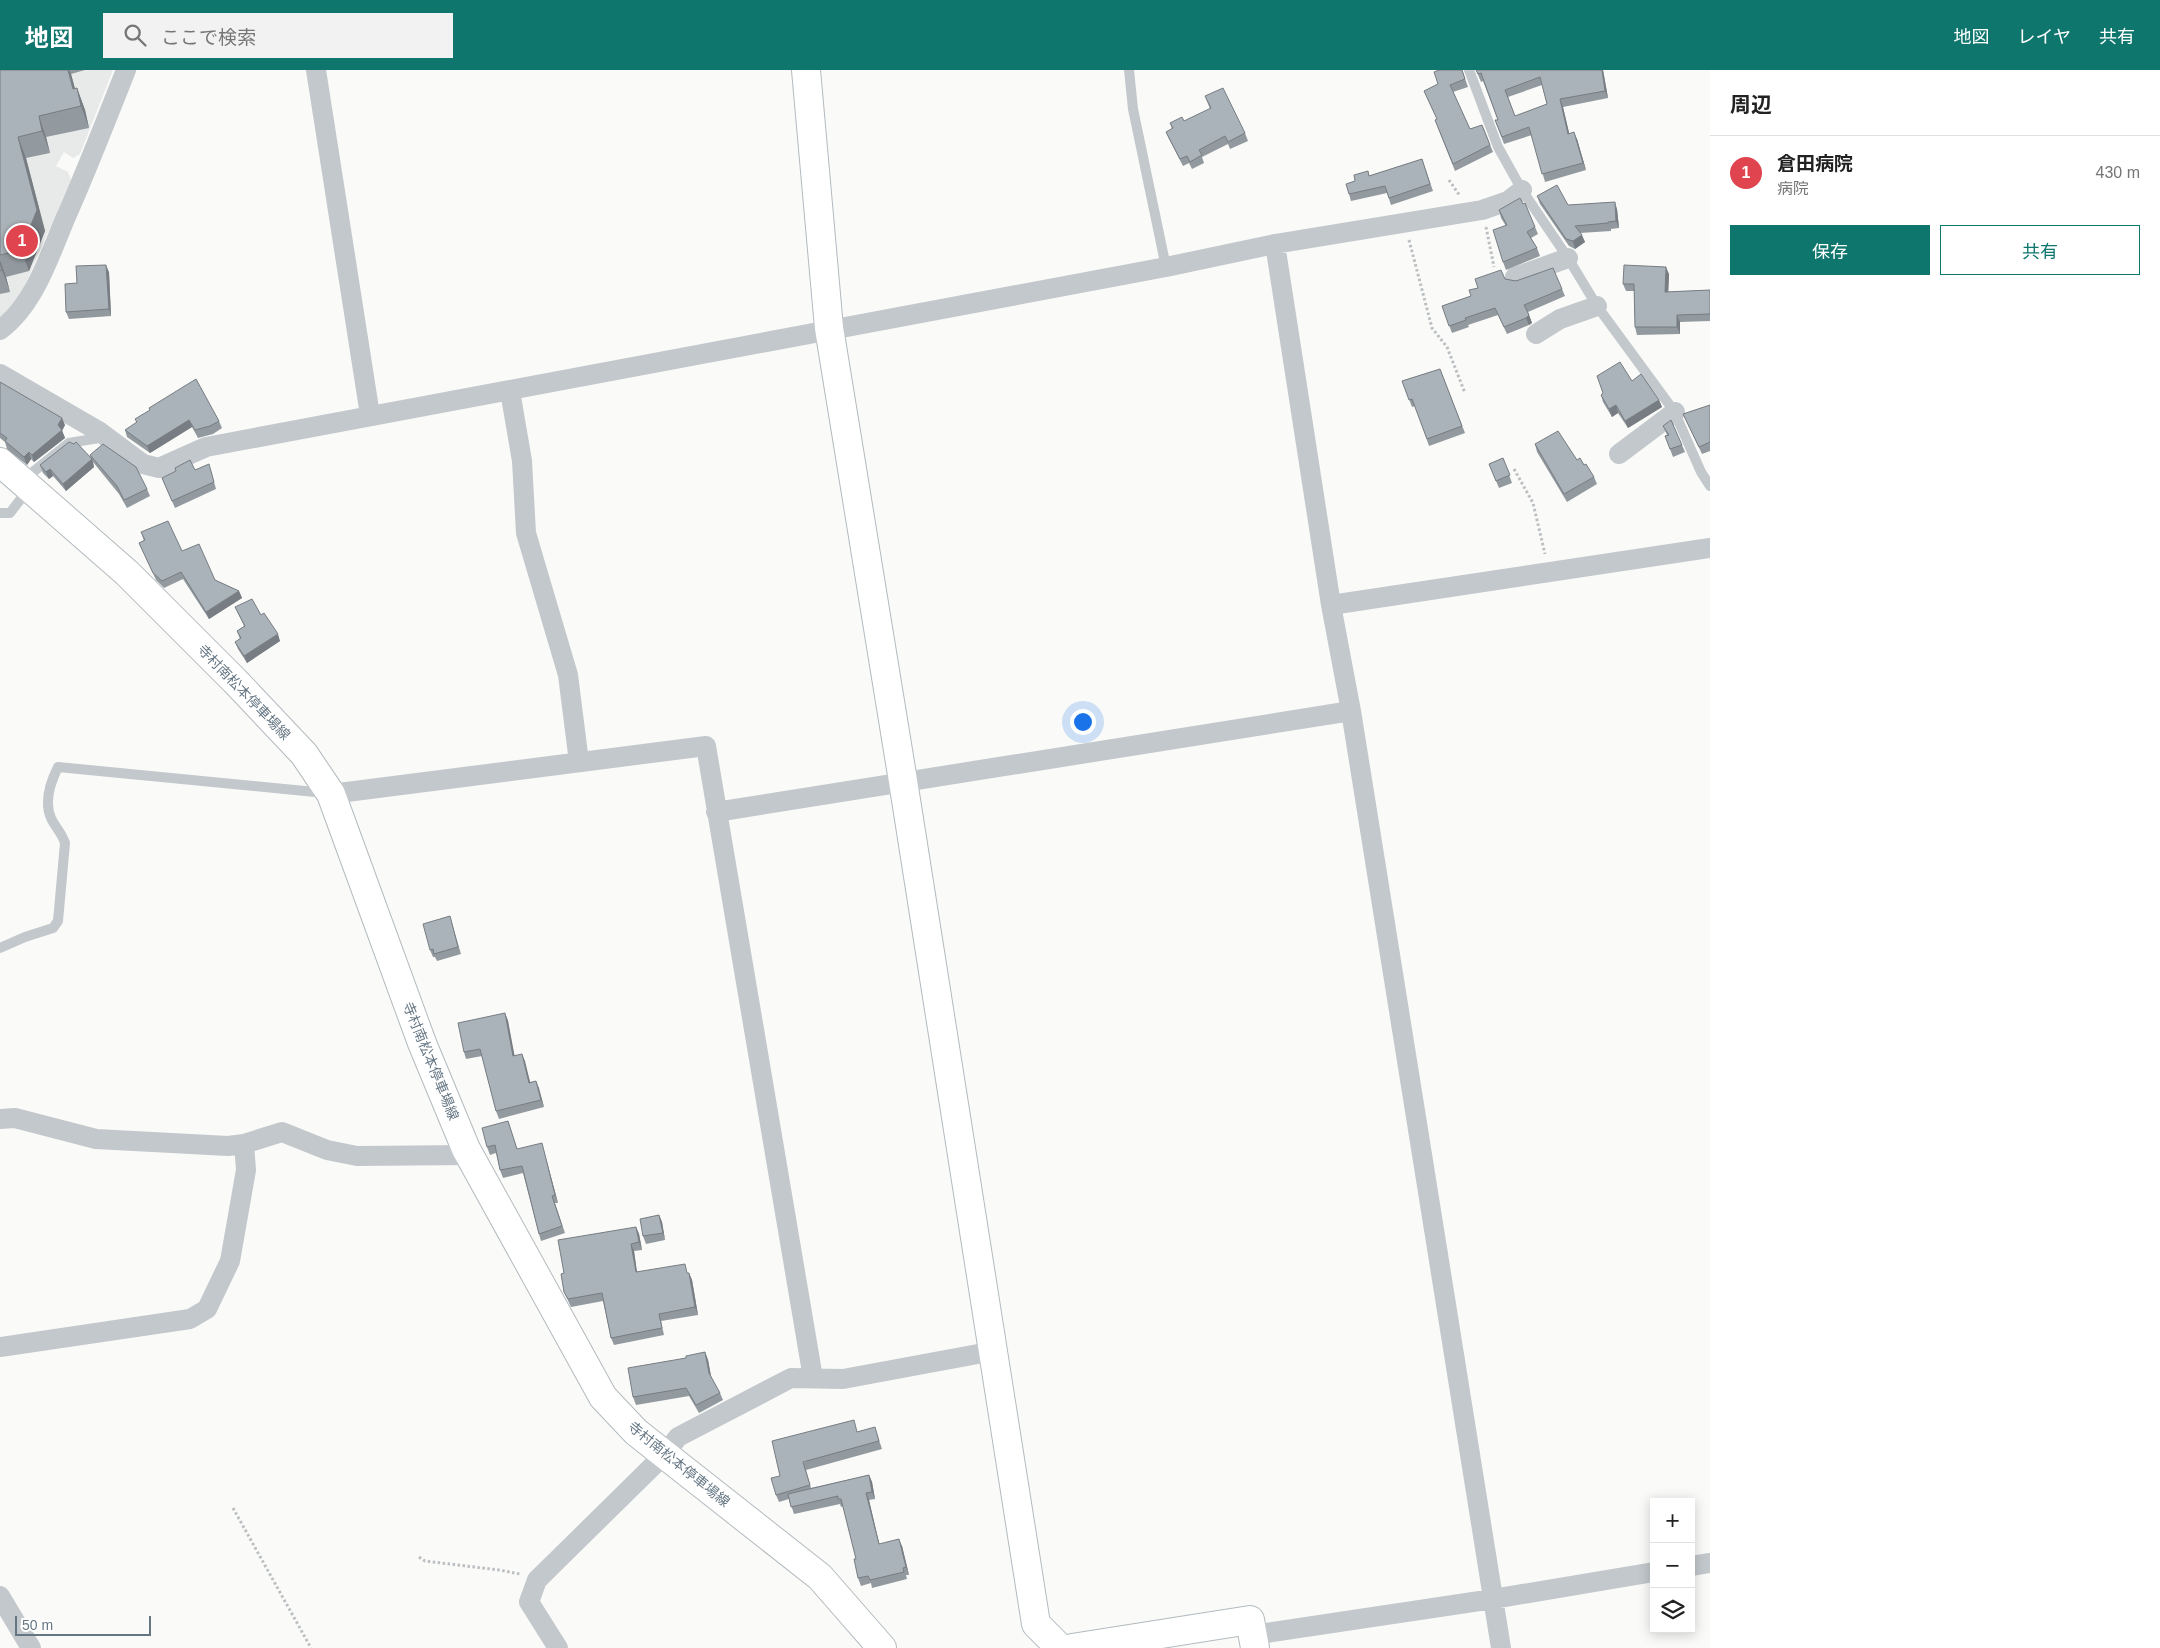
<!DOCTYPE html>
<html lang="ja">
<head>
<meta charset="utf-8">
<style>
  :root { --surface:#fff; --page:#f2f2f2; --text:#222; --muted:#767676; --line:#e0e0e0; --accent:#0f766e }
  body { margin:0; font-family:Helvetica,"Noto Sans JP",sans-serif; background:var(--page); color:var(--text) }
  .controls { position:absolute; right:15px; bottom:15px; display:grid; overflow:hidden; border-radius:0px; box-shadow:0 2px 12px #0003 }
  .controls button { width:45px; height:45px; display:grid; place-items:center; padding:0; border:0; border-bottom:1px solid var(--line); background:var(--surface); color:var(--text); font:25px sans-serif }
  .scale { position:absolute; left:15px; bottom:12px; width:136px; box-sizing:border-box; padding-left:5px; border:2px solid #657683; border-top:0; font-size:14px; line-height:18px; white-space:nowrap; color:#657683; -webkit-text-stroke:4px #fff; paint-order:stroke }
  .you { position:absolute; left:1082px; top:651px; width:18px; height:18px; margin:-12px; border:4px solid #fff; border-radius:50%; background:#1a73e8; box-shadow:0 0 0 8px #1a73e833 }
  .badge { display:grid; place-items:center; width:32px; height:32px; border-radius:50%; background:var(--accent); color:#fff; font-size:16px; font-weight:700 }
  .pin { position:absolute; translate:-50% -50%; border:2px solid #fff; box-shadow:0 1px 5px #0006 }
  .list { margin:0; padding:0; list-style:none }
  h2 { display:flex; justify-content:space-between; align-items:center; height:65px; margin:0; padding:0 20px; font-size:21px }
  h2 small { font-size:16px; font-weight:400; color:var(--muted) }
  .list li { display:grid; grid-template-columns:32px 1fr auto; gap:15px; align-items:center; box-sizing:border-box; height:75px; padding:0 20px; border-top:1px solid var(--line) }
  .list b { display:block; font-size:19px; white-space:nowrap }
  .list p { margin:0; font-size:16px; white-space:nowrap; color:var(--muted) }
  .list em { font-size:16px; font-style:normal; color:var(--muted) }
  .actions { display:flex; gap:10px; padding:15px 20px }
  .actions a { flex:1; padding:11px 0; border:1px solid var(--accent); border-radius:0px; text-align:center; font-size:18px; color:var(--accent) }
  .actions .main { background:var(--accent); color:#fff }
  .icon { flex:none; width:28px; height:28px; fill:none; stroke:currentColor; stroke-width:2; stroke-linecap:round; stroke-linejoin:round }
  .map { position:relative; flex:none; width:1710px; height:1578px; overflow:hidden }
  header { display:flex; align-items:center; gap:30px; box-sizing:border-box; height:70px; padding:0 25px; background:var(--accent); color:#fff }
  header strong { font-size:24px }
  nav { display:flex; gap:28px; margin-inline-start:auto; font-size:18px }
  .search { width:350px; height:45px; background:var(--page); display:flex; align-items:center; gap:12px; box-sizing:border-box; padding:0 18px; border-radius:0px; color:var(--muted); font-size:19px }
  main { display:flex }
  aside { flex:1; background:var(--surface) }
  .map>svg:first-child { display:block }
  .built { fill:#e8e9e9 }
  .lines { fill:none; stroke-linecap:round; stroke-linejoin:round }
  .secondary-casing { stroke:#b3babf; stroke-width:30 }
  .path { stroke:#bbbfc2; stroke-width:3; stroke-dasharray:2.5 2.5; stroke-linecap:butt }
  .lane { stroke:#c3c8cc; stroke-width:10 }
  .street { stroke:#c3c8cc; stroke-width:20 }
  .secondary { stroke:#fff; stroke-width:28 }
  .wall { fill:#929a9f; fill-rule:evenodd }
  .shaded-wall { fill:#777d82 }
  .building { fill:#aab3b9; stroke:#777d82; fill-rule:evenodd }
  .labels { text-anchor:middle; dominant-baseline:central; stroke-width:5; stroke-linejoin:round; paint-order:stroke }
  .street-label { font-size:14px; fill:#657683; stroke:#fff }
</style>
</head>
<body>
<header>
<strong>地図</strong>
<div class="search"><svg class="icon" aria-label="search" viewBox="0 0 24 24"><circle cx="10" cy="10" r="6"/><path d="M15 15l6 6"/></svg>ここで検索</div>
<nav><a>地図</a><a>レイヤ</a><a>共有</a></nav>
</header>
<main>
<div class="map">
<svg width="1710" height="1578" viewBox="0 0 1710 1578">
  <rect width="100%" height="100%" fill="#fafaf8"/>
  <!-- built -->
  <path class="built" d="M0,0H113L80,84L73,88L64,82L56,96L68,102L71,110L18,231L0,251Z"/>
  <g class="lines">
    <defs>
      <path id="secondary" d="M806,0L829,258L903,711L1036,1554L1060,1578
        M0,392L127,503L235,611L304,684L331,724L422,973L466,1079L603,1327L636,1362L820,1507L882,1578
        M1072,1578L1250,1550L1255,1578"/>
    </defs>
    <!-- secondary casing -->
    <use href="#secondary" class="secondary-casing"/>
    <!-- path -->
    <path class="path" d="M1449,110L1460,126
      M1486,157L1494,197
      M1409,170L1432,258L1447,277L1465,323
      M1514,399L1533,433L1545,484
      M233,1438L311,1578
      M419,1487L425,1491L499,1500L520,1504"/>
    <!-- lane -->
    <path class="lane" d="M1129,0L1133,39L1166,197
      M1469,0L1498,77L1522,120L1568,188L1597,236L1674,341L1701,402L1710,416
      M23,410L69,373L105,367
      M0,443H10L29,418
      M0,878L25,867L53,858L58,851L65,773C62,763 55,757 51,748C44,732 51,711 58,697L325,723"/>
    <!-- street -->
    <path class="street" d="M316,0L370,345
      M1275,174L1331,535L1351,641L1501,1578
      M1515,207L1568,188
      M0,260C34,235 49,187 65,149C87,100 106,50 126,0
      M1536,264L1560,249L1597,236
      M0,304L100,362L143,394L159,398L206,377L1166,197L1275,174L1482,140L1508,131L1522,120
      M510,321L522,391L526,463L568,605L579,692
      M1619,384L1675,342
      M1331,535L1710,478
      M331,724L706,676L813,1308
      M716,742L1351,641
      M0,1049L15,1048L96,1069L228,1076L244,1074L246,1100L230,1191L207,1239L190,1249L0,1277
      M244,1074L282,1062L327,1080L357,1086L469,1085
      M1691,1496L1710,1493
      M0,1526L31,1578
      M1253,1565L1493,1529L1654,1502
      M558,1578L529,1532L537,1510L665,1384L678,1367L791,1308L843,1309L994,1281"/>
    <!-- secondary -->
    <use href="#secondary" class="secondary"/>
  </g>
  <!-- wall -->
  <path class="wall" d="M0,0H85L71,4L75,19L77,18L85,40L89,58L46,67L50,83L26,88L45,161L29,201L6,207L10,222L0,224Z
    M1462,0L1468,17L1453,22L1470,59L1482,55L1493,82L1455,101L1438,58L1437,49L1424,21L1438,14Z
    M1476,0H1603L1608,28L1563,37L1569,63L1577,69L1586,100L1545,112L1532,65L1504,74L1495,50H1498L1483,11L1481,12ZM1542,15L1547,34L1515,46L1508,27Z
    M1205,26L1245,63L1248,71L1230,79L1228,74L1202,87L1204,93L1192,99L1189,93L1183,96L1169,69L1166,62L1172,59L1170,53L1184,51L1210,39Z
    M1422,89L1433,121L1391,135L1387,123L1351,131L1349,124L1355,111L1368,101L1369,106Z
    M1537,126L1568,135L1617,139L1619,158L1611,159V161L1580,163L1585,172L1575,179L1569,176L1540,134Z
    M1499,140L1535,157L1538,164L1531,168L1537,178L1540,186L1506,200L1503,192L1506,156L1501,148Z
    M109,202L111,246L69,249L66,242L77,213Z
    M1669,204L1668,222L1710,220V251L1680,252V264L1637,265L1635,257L1634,221H1626L1623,214Z
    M1505,209L1562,219L1565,226L1528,242L1532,253L1529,255L1507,264L1498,245L1468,255L1469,257L1452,263L1442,236L1471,226Z
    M1440,299L1465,363L1429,376L1415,336L1412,337L1402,311Z
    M1632,311L1659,330L1662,337L1628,358L1618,343L1612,347L1603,332L1601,325Z
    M0,312L65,355L62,360L65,368L34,392L31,389L27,395L7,379L5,372L0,368Z
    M1710,336V381L1702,384L1683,344Z
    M149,338L219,351L222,358L213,364L198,368L192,357L150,383L127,367L125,360L137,353L135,349L150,341Z
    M1663,356L1682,375L1685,382L1673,387L1665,366L1667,365Z
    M1535,374L1577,390L1584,395L1594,407L1597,414L1567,432L1537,382Z
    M90,385L147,419L150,426L127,438L119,424L93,392L94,397L66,421L53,406L49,409L43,403L40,395L91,389Z
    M1503,388L1512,413L1499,418L1489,394Z
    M195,400L211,401L216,419L175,438L162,408Z
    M141,462L182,481L215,510L239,521L242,528L209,549L183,509L164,518L156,510L139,473L144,471Z
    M235,537L261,545L280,571L247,593L238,579L235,572L240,569L237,561L244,556Z
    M450,846L461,884L437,891L435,887H433L430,880Z
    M505,943L508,951L514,986L522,984L530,1012L536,1011L544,1037L499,1049L496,1041L482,986L466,989L464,982Z
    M508,1051L517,1079L544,1081L558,1133H555L565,1163L541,1171L539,1164L523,1103L503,1108L500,1100L496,1083L490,1085L487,1077Z
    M659,1145L662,1152L665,1170L646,1174L643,1166Z
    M636,1157L639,1164L642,1180L634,1181L637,1202L689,1203L692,1210L698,1245L661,1251L664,1265L614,1275L611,1268L603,1231L571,1237L564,1222V1203Z
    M705,1282L708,1290L711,1307L720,1323L723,1330L699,1343L689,1326L636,1335L633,1327L686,1288Z
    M858,1362L877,1364L882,1379L806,1400L811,1418L869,1405L872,1412L875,1429L869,1430L879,1474L902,1476L909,1505H906L907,1509L872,1518L871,1513L861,1516L858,1508L856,1489L843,1436L841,1437L840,1434L794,1444L789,1429L779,1432L776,1425L780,1406Z"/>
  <!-- shaded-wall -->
  <path class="shaded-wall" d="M68,0H69L71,4L80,37L73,19Z
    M1602,0H1603L1608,28L1605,21Z
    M77,18L85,40L89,58L81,36Z
    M1560,29L1563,37L1571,71L1568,64Z
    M39,46L46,67L50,83L42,61Z
    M1574,62L1577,69L1586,100L1583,93Z
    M18,67L26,88L45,161L29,201L21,180Z
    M1615,132L1617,139L1619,158L1616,151Z
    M1582,165L1585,172L1575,179L1573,171Z
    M0,190L6,207L10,222L2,200Z
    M106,195L109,202L111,246L109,239Z
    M1666,197L1669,204L1668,229L1665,222Z
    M1529,245L1532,253L1529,255L1526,248Z
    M1677,245L1680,252V264L1677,257Z
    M1659,330L1662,337L1628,358L1625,351Z
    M1616,335L1618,343L1612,347L1609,339Z
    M62,348L65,355L62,361L65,368L34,392L32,385L58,355Z
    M189,350L192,357L150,383L147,376Z
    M29,382L31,389L27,395L24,387Z
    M92,389L94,397L66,421L63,414Z
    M50,399L53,406L49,409L46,402Z
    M239,521L242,528L209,549L206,542Z
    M278,564L280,571L247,593L244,586Z
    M505,943L508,951L516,993L513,986Z
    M522,984L525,991L532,1020L529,1013Z
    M536,1011L539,1018L544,1037L541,1030Z
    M542,1073L544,1081L558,1133L555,1125Z
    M659,1145L662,1152L665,1170L663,1163Z
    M636,1157L639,1164L642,1180L639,1172Z
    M631,1174L634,1181L638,1210L636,1202Z
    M689,1203L692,1210L698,1245L695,1237Z
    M705,1282L708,1290L712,1311L709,1303Z
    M869,1405L872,1412L875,1429L872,1422Z
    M866,1423L869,1430L881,1481L879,1474Z
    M899,1469L902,1476L909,1505L906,1497Z"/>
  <!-- building -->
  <path class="building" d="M0,0H68L73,19L77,18L81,36L39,46L42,61L18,67L37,140L21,180L0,185Z
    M1439,0H1462L1465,9L1450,15L1470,59L1482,55L1490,75L1453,94L1435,50L1437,49L1424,21L1438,14L1434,2Z
    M1476,0H1602L1605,21L1560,29L1568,64L1574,62L1583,93L1542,104L1529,57L1502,67L1495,50H1498L1481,3L1478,4ZM1540,7L1547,34L1515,46L1505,20Z
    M1223,18L1245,63L1228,72L1225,66L1199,80L1202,85L1190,92L1187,86L1180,89L1166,62L1173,58L1170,53L1182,47L1184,51L1211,38L1205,26Z
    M1422,89L1430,114L1389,128L1385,116L1349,124L1346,114L1355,111L1354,105L1368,101L1369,106Z
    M1557,115L1568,135L1615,132L1616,151L1608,152V153L1575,156L1582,165L1573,171L1566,169L1537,126Z
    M1520,128L1523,134L1525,133L1535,157L1527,162L1537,178L1503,192L1493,160L1507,155L1499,140Z
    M0,192L2,200L0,201Z
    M106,195L109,239L66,242L65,214L77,213L76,196Z
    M1624,195L1666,197L1665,222L1710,220V244L1677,245V257H1635L1634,214H1623Z
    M1553,198L1562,219L1524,235L1529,245L1526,248L1504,257L1495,238L1465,248L1466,250L1449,256L1442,236L1471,226L1469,220L1478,218L1475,209L1501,200L1505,209L1516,211Z
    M1620,292L1632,311L1641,304L1659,330L1625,351L1616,335L1609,339L1601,325L1603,323L1597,306Z
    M1440,299L1462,356L1427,369L1412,329L1409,330L1402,311Z
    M196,309L219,351L210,356L195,360L189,350L147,376L125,360L137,352L135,349L150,340L149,338Z
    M0,312L62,348L58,355L62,360L32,385L29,382L24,387L5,371L7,368L0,363Z
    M1710,335V372L1699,377L1683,344Z
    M1671,350L1682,375L1670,379L1665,366L1669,365L1663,356Z
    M1558,361L1577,390L1580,388L1584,395L1586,394L1594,407L1564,424L1535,374Z
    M69,372L74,374L76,372L92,389L63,414L50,399L46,402L40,395Z
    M103,374L136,397L147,419L124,430L117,416L90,385Z
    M1503,388L1510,405L1496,411L1489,394Z
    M190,390L195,400L209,394L214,412L172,431L162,408L176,401L175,398Z
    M168,451L182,481L199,474L215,510L239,521L206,542L181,502L162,511L153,503L139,473L145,470L141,462Z
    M252,529L261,545L264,543L278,564L244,586L235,572L241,568L237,561L245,556L235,537Z
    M450,846L458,877L434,884L433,879L430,880L423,854Z
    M505,943L513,986L522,984L529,1013L536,1011L541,1030L496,1041L480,979L464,982L458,953Z
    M508,1051L517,1079L542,1073L555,1125L552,1126L562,1156L539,1164L522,1096L500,1100L495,1075L487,1077L482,1058Z
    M659,1145L663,1163L643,1166L640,1149Z
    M636,1157L639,1172L631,1174L636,1202L685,1194L687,1203H689L695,1237L659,1244L662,1258L611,1268L602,1223L568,1229L564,1222L561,1204L564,1203L558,1170Z
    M705,1282L709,1303L720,1323L696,1335L686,1318L633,1327L628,1298L686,1288V1286Z
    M854,1350L857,1362L875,1357L879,1371L803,1392L810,1415L776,1425L771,1408L780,1406L772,1371Z
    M869,1405L872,1422L866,1423L879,1474L899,1469L906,1497L903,1498L904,1502L870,1510L868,1506L858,1508L854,1489H856L841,1429H838V1426L791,1437L788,1424Z"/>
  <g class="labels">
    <!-- street labels -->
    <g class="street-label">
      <text transform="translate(244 622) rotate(46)">寺村南松本停車場線</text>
      <text transform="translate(431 991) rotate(68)">寺村南松本停車場線</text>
      <text transform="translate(679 1394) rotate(39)">寺村南松本停車場線</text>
    </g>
  </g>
</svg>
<div class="controls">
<button>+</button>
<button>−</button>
<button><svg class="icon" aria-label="layers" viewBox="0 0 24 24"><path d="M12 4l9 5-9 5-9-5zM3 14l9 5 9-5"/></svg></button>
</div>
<div class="scale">50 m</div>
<div class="you"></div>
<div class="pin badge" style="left:22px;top:171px;background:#e0444e">1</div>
</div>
<aside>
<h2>周辺<small></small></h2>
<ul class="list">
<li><span class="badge" style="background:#e0444e">1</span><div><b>倉田病院</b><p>病院</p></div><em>430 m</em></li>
</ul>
<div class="actions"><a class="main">保存</a><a>共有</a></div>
</aside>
</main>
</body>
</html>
